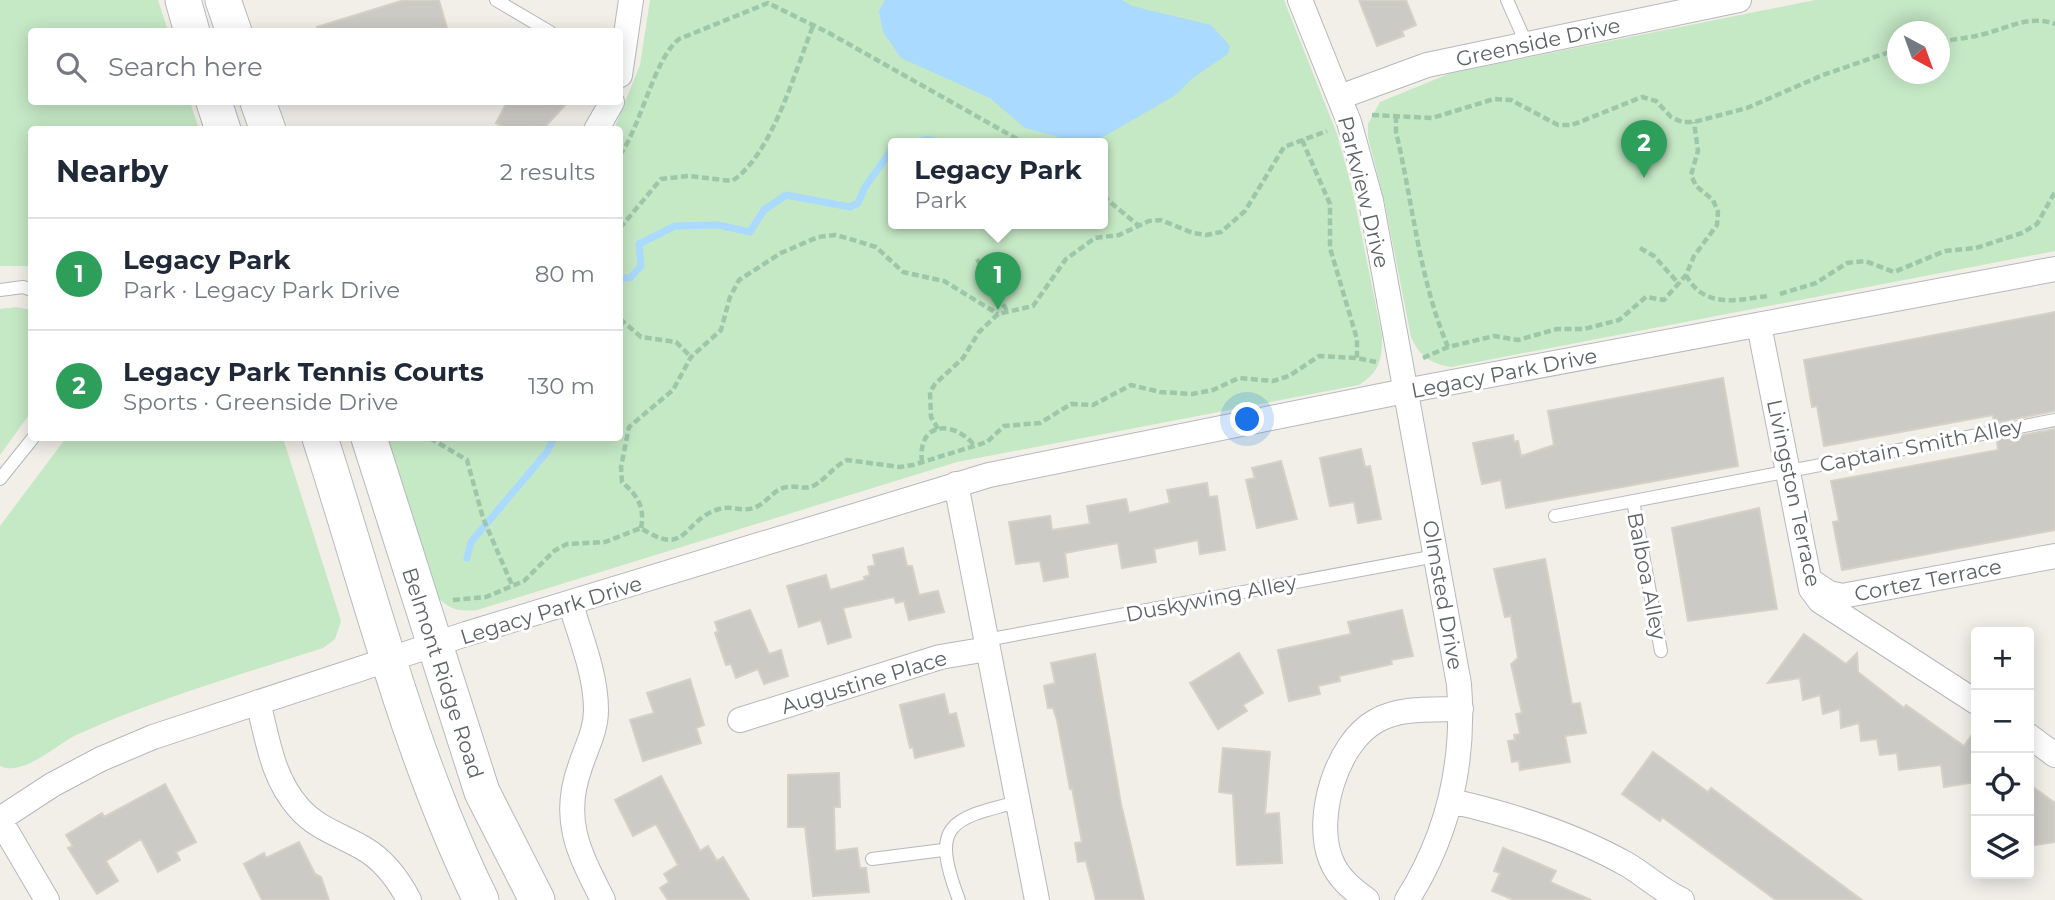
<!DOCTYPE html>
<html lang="en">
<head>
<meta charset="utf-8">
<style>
  :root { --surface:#fff; --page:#f2f2f3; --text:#1f2937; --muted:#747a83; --line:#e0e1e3; --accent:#0b8043 }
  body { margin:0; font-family:Montserrat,sans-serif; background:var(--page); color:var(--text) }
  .controls { position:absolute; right:21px; bottom:21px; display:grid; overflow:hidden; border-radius:7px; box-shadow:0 4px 18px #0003 }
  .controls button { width:63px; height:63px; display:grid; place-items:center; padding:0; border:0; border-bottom:2px solid var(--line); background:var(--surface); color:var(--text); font:35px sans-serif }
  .compass { position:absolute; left:1887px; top:21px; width:63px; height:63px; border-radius:50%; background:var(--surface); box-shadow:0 4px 18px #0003; rotate:139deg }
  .you { position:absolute; left:1248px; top:420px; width:24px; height:24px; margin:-18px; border:5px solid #fff; border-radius:50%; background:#1a73e8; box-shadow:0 0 0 10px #1a73e833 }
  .badge { display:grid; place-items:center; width:46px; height:46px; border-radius:50%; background:var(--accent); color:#fff; font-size:23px; font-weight:700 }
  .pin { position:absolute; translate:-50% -58px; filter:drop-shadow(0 2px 4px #0008) }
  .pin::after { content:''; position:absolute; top:37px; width:24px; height:21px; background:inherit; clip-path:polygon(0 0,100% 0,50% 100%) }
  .popup { position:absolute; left:888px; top:138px; width:220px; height:91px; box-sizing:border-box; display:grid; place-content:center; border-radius:7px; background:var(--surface); filter:drop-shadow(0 2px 5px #0005); font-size:23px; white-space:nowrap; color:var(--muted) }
  .popup b { font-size:26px; color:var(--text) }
  .popup::after { content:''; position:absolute; left:50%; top:100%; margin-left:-14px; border:14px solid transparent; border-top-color:var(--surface) }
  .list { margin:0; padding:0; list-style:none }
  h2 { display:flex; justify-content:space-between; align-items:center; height:91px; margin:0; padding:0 28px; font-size:30px }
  h2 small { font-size:23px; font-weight:400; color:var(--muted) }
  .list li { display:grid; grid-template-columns:46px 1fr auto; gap:21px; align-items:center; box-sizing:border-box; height:112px; padding:0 28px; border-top:2px solid var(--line) }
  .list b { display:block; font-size:26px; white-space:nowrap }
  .list p { margin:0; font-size:23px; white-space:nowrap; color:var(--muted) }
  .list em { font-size:23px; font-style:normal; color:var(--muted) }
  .icon { flex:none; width:38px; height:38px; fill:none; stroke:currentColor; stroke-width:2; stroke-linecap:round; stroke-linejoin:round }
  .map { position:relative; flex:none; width:2055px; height:900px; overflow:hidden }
  .search { position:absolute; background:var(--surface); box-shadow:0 4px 18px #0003; left:28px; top:28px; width:595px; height:77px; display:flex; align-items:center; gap:18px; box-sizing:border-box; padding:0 24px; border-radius:7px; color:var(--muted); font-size:26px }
  .panel { position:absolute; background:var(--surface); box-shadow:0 4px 18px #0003; left:28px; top:126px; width:595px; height:315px; border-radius:7px }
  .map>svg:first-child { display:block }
  .green { fill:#c5e8c5; fill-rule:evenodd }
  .water { fill:#aadaff }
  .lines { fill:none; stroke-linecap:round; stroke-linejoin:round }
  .stream { stroke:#aadaff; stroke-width:7 }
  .building { fill:#cccac5; stroke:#d6d1c6; stroke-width:2 }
  .lane-casing { stroke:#b5b8bc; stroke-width:14 }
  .street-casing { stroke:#b5b8bc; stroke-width:26 }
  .secondary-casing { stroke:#b6babf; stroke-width:37 }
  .path { stroke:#9cc7a9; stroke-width:4.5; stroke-dasharray:7 3.5; stroke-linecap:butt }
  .lane { stroke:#fff; stroke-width:12 }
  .street { stroke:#fff; stroke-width:24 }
  .secondary { stroke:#fff; stroke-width:35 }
  .labels { text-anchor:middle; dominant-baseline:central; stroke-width:6; stroke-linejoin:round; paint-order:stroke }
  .street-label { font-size:21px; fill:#5f6368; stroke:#fff }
</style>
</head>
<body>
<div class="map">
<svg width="2055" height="900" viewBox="0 0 2055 900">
  <rect width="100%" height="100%" fill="#f1efe8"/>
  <!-- green -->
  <path class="green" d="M0,0H158L168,31L32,32V102H190L199,129L32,130L31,266H0Z
    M650,0H1284L1337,134L1352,188L1382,336C1382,359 1380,372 1359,385L957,462L477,610C458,612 448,609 436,595L384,438H620V130L614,129L640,65ZM893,144H1103V224H893Z
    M1815,0H2055V251L1451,367C1430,363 1420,357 1411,337L1385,204L1368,137V124L1380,102L1451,73ZM1898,32H1940V74H1898Z
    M16,307L31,310V412L0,455V309Z
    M66,438H283L341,621L335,639L323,648C239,675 156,699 76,735C56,745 23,777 0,766V526Z"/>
  <!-- water -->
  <path class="water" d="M885,0H1122L1132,6L1211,25L1230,46L1228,54L1194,77L1174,96L1091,144H1070L1055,136L1025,128L990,98L901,58L883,32L879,11Z"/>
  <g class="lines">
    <!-- stream -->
    <path class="stream" d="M909,144L929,139L943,144
      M620,278H630L641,266L639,244L675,226L718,225L750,232L764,210L786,195L850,207L858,203L865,187L893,148
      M467,558L471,542L547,452L554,438"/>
  </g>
  <!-- building -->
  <path class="building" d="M404,0H439L447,28L437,32H318L317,27Z
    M1359,0H1406L1416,25L1402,31L1404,36L1377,46Z
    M507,102H568L542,130L531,126L510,130L496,123Z
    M2055,312V411L1994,423L1993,415L1824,446L1817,406L1812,407L1804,360Z
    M1723,378L1738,466L1506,508L1501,480L1482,484L1473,443L1513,435L1514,442L1518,441L1521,456L1554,445L1548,411Z
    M2055,429V530L1842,570L1833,522L1839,521L1831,481L1998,450L1997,440Z
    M1361,449L1365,467L1370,466L1381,519L1358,523L1354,502L1330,506L1320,458Z
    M1281,461L1297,519L1257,528L1246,480L1255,478L1252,468Z
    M1207,483L1209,497L1217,496L1225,550L1200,554L1198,540L1154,549L1156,562L1122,568L1118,543L1065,553L1068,577L1044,581L1040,561L1016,564L1009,522L1050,516L1052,530L1090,524L1087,506L1126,499L1129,513L1170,503L1167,490Z
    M1759,508L1777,609L1688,621L1672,528Z
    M903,548L907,566H912L919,595L938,591L944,612L909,620L904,601L896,603L894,597L843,608L851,637L828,644L821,620L799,627L787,586L826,575L830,590L865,580L864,577L870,575L868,567L875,565L873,555Z
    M1545,559L1572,704L1580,703L1586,733L1565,736L1570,762L1520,770L1519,761L1512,762L1508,741L1515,740L1514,735L1520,734L1516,714L1522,713L1511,664L1518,658L1511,616L1505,617L1494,569Z
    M750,610L769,654L781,650L788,676L764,684L758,669L736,678L731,664L726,665L715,633L718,631L715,622Z
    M1402,610L1413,656L1391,660L1392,664L1339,676L1340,681L1318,686L1320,694L1289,701L1278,650L1351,634L1348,622Z
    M1804,634L1846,664L1857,653L1858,672L1904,708L1906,705L1964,746L1976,729V782L1944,787L1941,765L1899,770L1897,753L1880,755L1877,739L1861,741L1859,723L1841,728L1840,709L1823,714L1820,695L1803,700L1800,678L1768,683Z
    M1239,653L1263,693L1243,705L1247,711L1218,729L1190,683Z
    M1095,654L1121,804L1144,900H1096L1086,861L1078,862L1075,843L1082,842L1072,788L1070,789L1057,720L1053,708H1048L1044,686L1055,683L1051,663Z
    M690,679L704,725L696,728L701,743L643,761L630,720L654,713L647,693Z
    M944,694L949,715L956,713L964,746L915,758L913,747L910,748L900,705Z
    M1223,748L1270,752L1265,814L1279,813L1282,863L1237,865L1233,794L1219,792Z
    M1653,752L1708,792L1711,788L1862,900H1776L1662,817L1660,821L1650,814L1622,794Z
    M839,773L840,807H834L835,851L857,848L860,868H866L869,892L813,896L805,827H788V775Z
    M661,776L700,851L708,846L717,861L723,857L749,900H668L660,888L669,882L664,874L678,865L656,824L633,836L615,800Z
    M165,784L196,842L176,852L180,860L158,872L141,839L106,861L118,881L97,894L68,848L73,846L66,835L102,813L104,817Z
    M2029,784L2055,803V842L2029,846Z
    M299,842L315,874L321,877L329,900H262L244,864L264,853L266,858Z
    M1503,848L1556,871L1550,882L1591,900H1514L1492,891L1500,873L1494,871Z"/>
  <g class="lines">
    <defs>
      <path id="lane" d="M496,0L550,32
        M1507,0L1527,45
        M0,290L23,287L32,290
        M0,479L33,438
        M1633,501L1661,651
        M1555,516L2055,420
        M986,640L1436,556
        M872,859L943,850
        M959,900C931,826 947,819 1018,802"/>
      <path id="street" d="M1300,0L1349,122L1371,201L1459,684C1465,762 1449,834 1407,900
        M620,75L631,0
        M1340,97L1427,65L1739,0
        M596,130L612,102
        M1759,325L1811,589L1820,601L1976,702
        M956,484L1037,900
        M1814,583L1829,593L1842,596L2055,556
        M571,605C581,639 596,674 596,710C596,731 586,748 580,767C561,820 579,853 603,900
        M258,702C268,740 272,778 299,808C316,828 341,835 363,848C384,860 398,879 409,900
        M740,720L940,657L988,649
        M2029,736L2055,755
        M1451,801C1513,815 1573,834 1628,865C1646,876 1662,891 1682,900
        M0,819L52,785L101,759L153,737L466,634L989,475L1405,391L2055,269
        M0,820L47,900
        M1367,900C1352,889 1338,878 1331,860C1314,819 1336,743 1376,721C1400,707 1433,710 1461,709"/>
      <path id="secondary" d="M183,0L192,32
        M223,0L234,32
        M214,102L223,130
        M258,102L268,130
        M320,438C370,592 409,754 481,900
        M369,438L482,792L537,900"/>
    </defs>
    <!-- lane casing -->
    <use href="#lane" class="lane-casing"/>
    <!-- street casing -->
    <use href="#street" class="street-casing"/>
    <!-- secondary casing -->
    <use href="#secondary" class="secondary-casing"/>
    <!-- path -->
    <path class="path" d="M1940,42C1954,39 1970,38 1984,34C2010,27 2029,15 2055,24
      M1372,115L1432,118L1494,99L1511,100L1558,125H1572L1642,97L1656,101L1671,117L1682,122H1694L1747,108L1823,75L1898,49
      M1396,116V132C1413,203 1419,279 1448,347
      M1302,140L1330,204V248L1357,339V358
      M620,155C642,123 654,59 679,39L768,3L829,33L1026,144
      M1103,196L1139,226
      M620,228L661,179L689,176L732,181C772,155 795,71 813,26
      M1640,248L1654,256L1680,285
      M977,259L1007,311
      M1686,275C1704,309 1736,300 1768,296
      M1780,294L1816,283L1847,263L1865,261L1894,272L1945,251L1976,248L2022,233L2037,224L2055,192
      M620,319L641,337L676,342L691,357
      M1423,358L1448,347L1494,336L1518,340L1557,329H1584L1619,320L1646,297L1664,300L1686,275L1694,256L1717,225L1718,212L1713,200L1696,186L1691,175L1698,151L1694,122
      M938,429L931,417L930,392L935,384L963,358L979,332L998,314L1033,306L1066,259L1095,238L1119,235L1149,221L1161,220L1193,233L1206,235L1221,232L1245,211L1284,147L1327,131
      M430,438L467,460L483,518L512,585
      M922,462C917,422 953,419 975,446
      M641,528C645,507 638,496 622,482L621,467L629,427L673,390L691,357L721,330L730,297L739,280L781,253L818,237L835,235L847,238L876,247L903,272L944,281L998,314
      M453,600L486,597L524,581L554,551L567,544L605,542L641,528C688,559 682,520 719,509C732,505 743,513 756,507C768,502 773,489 787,487C796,485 804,490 813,486C826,479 834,466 847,460L900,467L913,465L987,442L1004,426L1040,423L1071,404L1093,405L1131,385L1160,392L1192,394L1213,390L1239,378L1273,381L1289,376L1319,356L1357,358L1376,362"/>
    <!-- lane -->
    <use href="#lane" class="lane"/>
    <!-- street -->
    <use href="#street" class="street"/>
    <!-- secondary -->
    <use href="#secondary" class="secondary"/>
  </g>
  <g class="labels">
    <!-- street labels -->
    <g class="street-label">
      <text transform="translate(1538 42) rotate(-12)">Greenside Drive</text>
      <text transform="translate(1364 192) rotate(76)">Parkview Drive</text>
      <text transform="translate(1504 373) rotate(-11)">Legacy Park Drive</text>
      <text transform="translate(1921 445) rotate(-11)">Captain Smith Alley</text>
      <text transform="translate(1794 493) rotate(78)">Livingston Terrace</text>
      <text transform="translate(1647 576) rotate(79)">Balboa Alley</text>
      <text transform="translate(1928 580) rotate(-11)">Cortez Terrace</text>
      <text transform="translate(1443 595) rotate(80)">Olmsted Drive</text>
      <text transform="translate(1211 598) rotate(-11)">Duskywing Alley</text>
      <text transform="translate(551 610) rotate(-17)">Legacy Park Drive</text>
      <text transform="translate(443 673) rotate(72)">Belmont Ridge Road</text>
      <text transform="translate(864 682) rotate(-17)">Augustine Place</text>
    </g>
  </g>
</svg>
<div class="controls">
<button>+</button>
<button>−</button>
<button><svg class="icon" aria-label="locate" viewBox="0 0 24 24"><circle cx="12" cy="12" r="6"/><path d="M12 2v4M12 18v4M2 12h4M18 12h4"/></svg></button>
<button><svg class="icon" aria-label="layers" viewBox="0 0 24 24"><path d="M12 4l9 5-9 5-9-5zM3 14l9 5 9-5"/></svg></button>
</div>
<svg class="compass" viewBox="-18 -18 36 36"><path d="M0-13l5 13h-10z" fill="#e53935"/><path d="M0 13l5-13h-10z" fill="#747a83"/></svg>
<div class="you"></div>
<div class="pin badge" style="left:998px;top:310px;background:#2e9e5b">1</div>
<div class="popup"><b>Legacy Park</b>Park</div>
<div class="pin badge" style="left:1644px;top:178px;background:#2e9e5b">2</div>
<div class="search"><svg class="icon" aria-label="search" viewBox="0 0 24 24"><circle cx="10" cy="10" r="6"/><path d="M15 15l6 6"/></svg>Search here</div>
<section class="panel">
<h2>Nearby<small>2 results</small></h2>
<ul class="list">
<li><span class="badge" style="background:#2e9e5b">1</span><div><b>Legacy Park</b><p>Park · Legacy Park Drive</p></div><em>80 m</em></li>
<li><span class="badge" style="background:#2e9e5b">2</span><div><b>Legacy Park Tennis Courts</b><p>Sports · Greenside Drive</p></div><em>130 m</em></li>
</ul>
</section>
</div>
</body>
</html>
